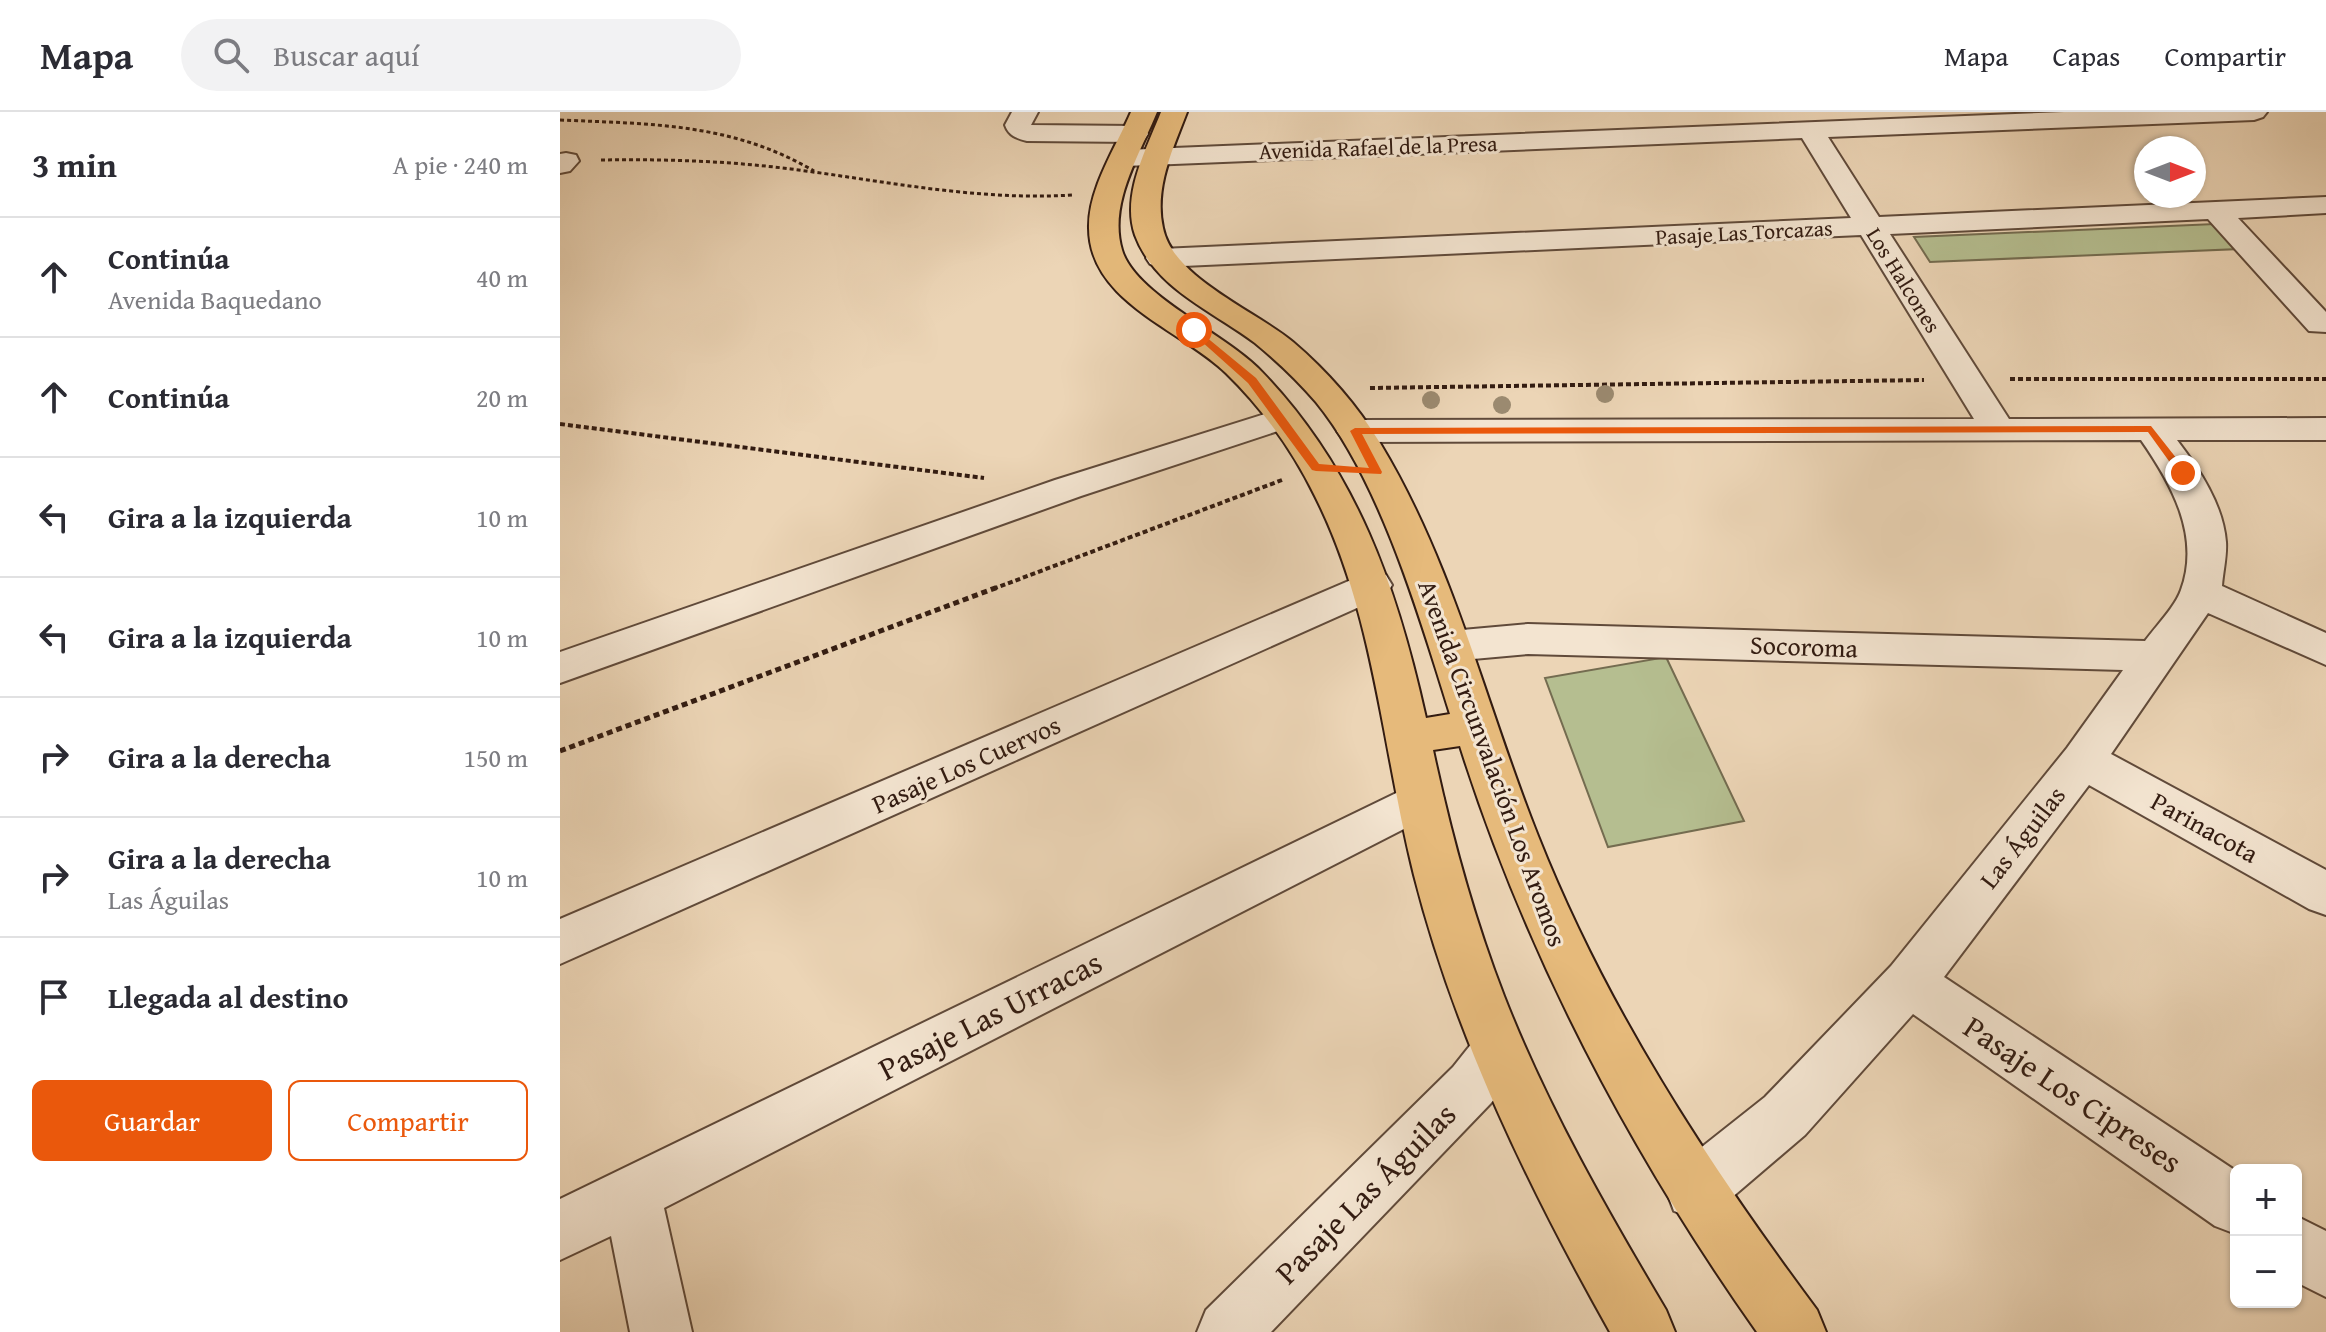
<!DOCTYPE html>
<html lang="es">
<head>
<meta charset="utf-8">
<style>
  :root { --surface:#fff; --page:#f2f2f3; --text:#2b2b33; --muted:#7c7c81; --line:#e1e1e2; --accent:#ea580c }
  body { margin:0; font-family:"Gentium Book Plus",serif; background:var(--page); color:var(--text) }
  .controls { position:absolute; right:24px; bottom:24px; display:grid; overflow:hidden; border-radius:12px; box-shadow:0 2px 6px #0004 }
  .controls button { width:72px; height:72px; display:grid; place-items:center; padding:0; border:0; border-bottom:2px solid var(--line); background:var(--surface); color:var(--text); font:40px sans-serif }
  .compass { position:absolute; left:1574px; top:24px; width:72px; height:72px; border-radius:50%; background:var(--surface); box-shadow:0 2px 6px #0004; rotate:90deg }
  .stop { position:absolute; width:24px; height:24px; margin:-18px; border:6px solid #ea580c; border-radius:50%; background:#fff }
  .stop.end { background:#ea580c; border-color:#fff; box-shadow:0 2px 8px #0008 }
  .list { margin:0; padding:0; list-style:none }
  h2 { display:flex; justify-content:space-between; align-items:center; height:104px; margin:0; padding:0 32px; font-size:34px }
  h2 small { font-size:26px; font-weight:400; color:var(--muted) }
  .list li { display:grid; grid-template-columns:52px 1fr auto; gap:24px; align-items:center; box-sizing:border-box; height:120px; padding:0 32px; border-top:2px solid var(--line) }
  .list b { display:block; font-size:30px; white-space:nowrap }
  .list p { margin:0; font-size:26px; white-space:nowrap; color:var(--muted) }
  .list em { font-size:26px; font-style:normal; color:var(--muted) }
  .actions { display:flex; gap:16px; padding:24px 32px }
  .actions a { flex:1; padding:18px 0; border:2px solid var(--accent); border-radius:12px; text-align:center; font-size:28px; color:var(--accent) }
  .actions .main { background:var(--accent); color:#fff }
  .icon { flex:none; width:44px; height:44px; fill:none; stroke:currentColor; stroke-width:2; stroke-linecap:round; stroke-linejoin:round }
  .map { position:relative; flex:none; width:1766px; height:1220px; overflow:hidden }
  header { display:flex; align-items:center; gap:48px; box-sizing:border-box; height:112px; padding:0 40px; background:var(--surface); border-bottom:2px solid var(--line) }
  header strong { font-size:38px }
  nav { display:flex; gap:44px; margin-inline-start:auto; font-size:28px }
  .search { width:560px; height:72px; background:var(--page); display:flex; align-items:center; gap:20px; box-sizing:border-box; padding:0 28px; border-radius:44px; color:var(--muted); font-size:30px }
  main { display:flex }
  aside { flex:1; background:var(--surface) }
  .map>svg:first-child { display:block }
  .green { fill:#b5be90; stroke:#746c50; stroke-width:2 }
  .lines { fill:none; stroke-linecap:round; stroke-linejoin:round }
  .minor-casing { stroke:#604a3a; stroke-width:4 }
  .major-casing { stroke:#321b11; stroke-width:4 }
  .path-far2 { stroke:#321b11; stroke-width:3; stroke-dasharray:4 3; stroke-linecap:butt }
  .path-far1 { stroke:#321b11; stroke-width:4; stroke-dasharray:5 3; stroke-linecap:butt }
  .path { stroke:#321b11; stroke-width:5; stroke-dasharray:6 4; stroke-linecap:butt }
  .minor { fill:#f3e4d0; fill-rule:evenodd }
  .major { fill:#e6ba7b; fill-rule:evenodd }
  .tree { fill:#9b8a70 }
  .route { fill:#ea580c }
  .labels { text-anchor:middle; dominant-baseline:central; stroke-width:6; stroke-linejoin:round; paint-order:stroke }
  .far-street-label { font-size:22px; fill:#321b11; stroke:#f3e4d0 }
  .street-label { font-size:26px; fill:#321b11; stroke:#f3e4d0 }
  .near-street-label { font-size:32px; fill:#321b11; stroke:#f3e4d0 }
</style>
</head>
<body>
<header>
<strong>Mapa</strong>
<div class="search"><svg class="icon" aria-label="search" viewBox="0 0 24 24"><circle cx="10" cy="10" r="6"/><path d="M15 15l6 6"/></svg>Buscar aquí</div>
<nav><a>Mapa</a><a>Capas</a><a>Compartir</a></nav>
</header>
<main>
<aside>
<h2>3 min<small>A pie · 240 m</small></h2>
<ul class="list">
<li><svg class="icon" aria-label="ahead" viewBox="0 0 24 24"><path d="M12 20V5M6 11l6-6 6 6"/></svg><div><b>Continúa</b><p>Avenida Baquedano</p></div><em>40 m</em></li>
<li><svg class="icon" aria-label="ahead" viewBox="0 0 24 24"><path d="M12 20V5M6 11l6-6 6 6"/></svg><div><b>Continúa</b></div><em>20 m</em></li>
<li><svg class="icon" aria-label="left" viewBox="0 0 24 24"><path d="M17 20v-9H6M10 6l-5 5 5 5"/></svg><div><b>Gira a la izquierda</b></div><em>10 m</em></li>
<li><svg class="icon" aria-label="left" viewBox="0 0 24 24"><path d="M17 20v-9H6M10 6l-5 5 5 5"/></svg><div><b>Gira a la izquierda</b></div><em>10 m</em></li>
<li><svg class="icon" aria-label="right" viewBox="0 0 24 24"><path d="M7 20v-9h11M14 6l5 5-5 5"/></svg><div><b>Gira a la derecha</b></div><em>150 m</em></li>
<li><svg class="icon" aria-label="right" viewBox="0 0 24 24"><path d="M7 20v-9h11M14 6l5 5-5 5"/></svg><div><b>Gira a la derecha</b><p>Las Águilas</p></div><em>10 m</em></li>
<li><svg class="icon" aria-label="arrive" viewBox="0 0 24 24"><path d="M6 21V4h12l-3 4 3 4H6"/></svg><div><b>Llegada al destino</b></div></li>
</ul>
<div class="actions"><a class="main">Guardar</a><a>Compartir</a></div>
</aside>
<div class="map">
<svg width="1766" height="1220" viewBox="0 0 1766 1220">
  <rect width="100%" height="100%" fill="#ecd5b6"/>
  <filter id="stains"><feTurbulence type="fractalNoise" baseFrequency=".0025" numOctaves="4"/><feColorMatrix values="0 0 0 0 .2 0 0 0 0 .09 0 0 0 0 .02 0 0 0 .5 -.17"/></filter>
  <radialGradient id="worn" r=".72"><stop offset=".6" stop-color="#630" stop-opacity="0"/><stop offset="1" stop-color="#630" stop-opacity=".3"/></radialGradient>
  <!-- green -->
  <path class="green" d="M1655,112L1679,137L1370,150L1354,125Z
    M1106,545L1184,709L1048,735L985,566Z"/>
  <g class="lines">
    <defs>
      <path id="minor" d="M452,0H478L471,13L575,14L584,16L588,22L584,28L575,30L467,29C456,26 449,24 445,13Z
        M1504,0H1707L1703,5L1694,8L1268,25L1319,105L1766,85V101L1678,106L1766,200V220L1749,219L1648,107L1330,122L1449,307L1766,306V328H1617C1639,357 1663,392 1666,430C1667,444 1663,460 1662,474L1766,521V553L1648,501L1551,642L1766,758V803L1749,797L1529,673L1384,865L1676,1059V1122L1655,1114L1353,902L1245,1023L1156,1099L1135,1107L1114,1099L1106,1078L1114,1057L1205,985L1331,854L1507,636L1563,558L968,542L891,549L876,545L870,534L876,523L891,519L968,512L1585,529C1596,514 1615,495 1621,478C1641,424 1611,371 1581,328L795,330L783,327L777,319L783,311L795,308L1414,307L1301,123L601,155L590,152L586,146L590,140L601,137L1291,106L1242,26L565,54L555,52L552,46L555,40L565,38Z
        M6,41L16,43L19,49L10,59L0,61V42Z
        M721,297L733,300L738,307L733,314L521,384L0,571V540L495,368Z
        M812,459L826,463L832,473L826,483L0,852V807Z
        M861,669L877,674L884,687L877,700L104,1096L132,1220H70L51,1124L0,1148V1087Z
        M939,914L958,921L966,939L958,957L931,991L711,1220H637L646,1198L893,955L920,921Z
        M1736,1104L1766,1119V1185L1736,1170Z"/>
      <path id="major" d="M571,0H597C580,42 548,92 562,138C575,183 668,223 702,260C797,359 837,475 866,606L890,602C860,506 820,368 756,290C738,269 717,249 695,231C653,199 595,177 575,123C561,83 587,36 601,0H627C613,37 594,76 603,116C613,166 696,199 733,230C767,259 797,293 820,331C894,453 926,594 978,724C1046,896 1147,1050 1257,1198L1266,1220H1197C1070,1040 967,845 900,634L873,638C891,722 913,804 944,884C987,994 1046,1097 1106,1198L1115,1220H1050C969,1076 895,924 854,763C822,636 815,503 755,384C733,339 702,296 666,261C622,218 529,190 529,116C528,77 556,35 571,0Z"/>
    </defs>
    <!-- minor casing -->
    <use href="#minor" class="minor-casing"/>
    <!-- major casing -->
    <use href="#major" class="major-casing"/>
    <!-- path-far2 -->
    <path class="path-far2" d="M0,8C92,12 172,11 254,59
      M41,48C105,47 168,49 231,57C325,69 417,89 512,83"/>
    <!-- path-far1 -->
    <path class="path-far1" d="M1450,267H1766
      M810,276L1364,268
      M0,312L424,366
      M433,477L722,368"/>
    <!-- path -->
    <path class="path" d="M0,639L438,475"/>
    <!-- minor -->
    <use href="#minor" class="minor"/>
    <!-- major -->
    <use href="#major" class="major"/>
  </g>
  <!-- trees -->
  <g class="tree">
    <circle cx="1045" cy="282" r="9"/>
    <circle cx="871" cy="288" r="9"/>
    <circle cx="942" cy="293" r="9"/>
  </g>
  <!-- route -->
  <path class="route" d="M634,215L696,266L759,352L809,356L790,319L795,316L1591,314L1628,361L1619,363L1588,320L802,322L822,360L821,362L756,359L752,358L688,271L631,220Z"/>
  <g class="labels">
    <!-- far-street labels -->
    <g class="far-street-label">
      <text transform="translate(818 35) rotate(-2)">Avenida Rafael de la Presa</text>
      <text transform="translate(1184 120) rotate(-3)">Pasaje Las Torcazas</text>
      <text transform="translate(1344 168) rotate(58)">Los Halcones</text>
    </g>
    <!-- street labels -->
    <g class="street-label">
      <text transform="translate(1244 534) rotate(2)">Socoroma</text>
      <text transform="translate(933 651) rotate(70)">Avenida Circunvalación Los Aromos</text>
      <text transform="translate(406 652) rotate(-24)">Pasaje Los Cuervos</text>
      <text transform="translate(1645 715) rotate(29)">Parinacota</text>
      <text transform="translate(1462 725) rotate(-52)">Las Águilas</text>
    </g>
    <!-- near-street labels -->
    <g class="near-street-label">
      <text transform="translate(430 903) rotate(-27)">Pasaje Las Urracas</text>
      <text transform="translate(1513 982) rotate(34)">Pasaje Los Cipreses</text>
      <text transform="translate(805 1081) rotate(-45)">Pasaje Las Águilas</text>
    </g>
  </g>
  <rect width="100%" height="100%" filter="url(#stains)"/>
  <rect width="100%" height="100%" fill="url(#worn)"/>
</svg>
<div class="controls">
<button>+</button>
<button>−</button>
</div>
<svg class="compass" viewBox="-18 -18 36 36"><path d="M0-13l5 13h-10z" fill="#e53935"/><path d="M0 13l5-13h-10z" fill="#7c7c81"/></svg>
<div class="stop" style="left:634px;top:218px"></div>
<div class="stop end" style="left:1623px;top:361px"></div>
</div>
</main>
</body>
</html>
